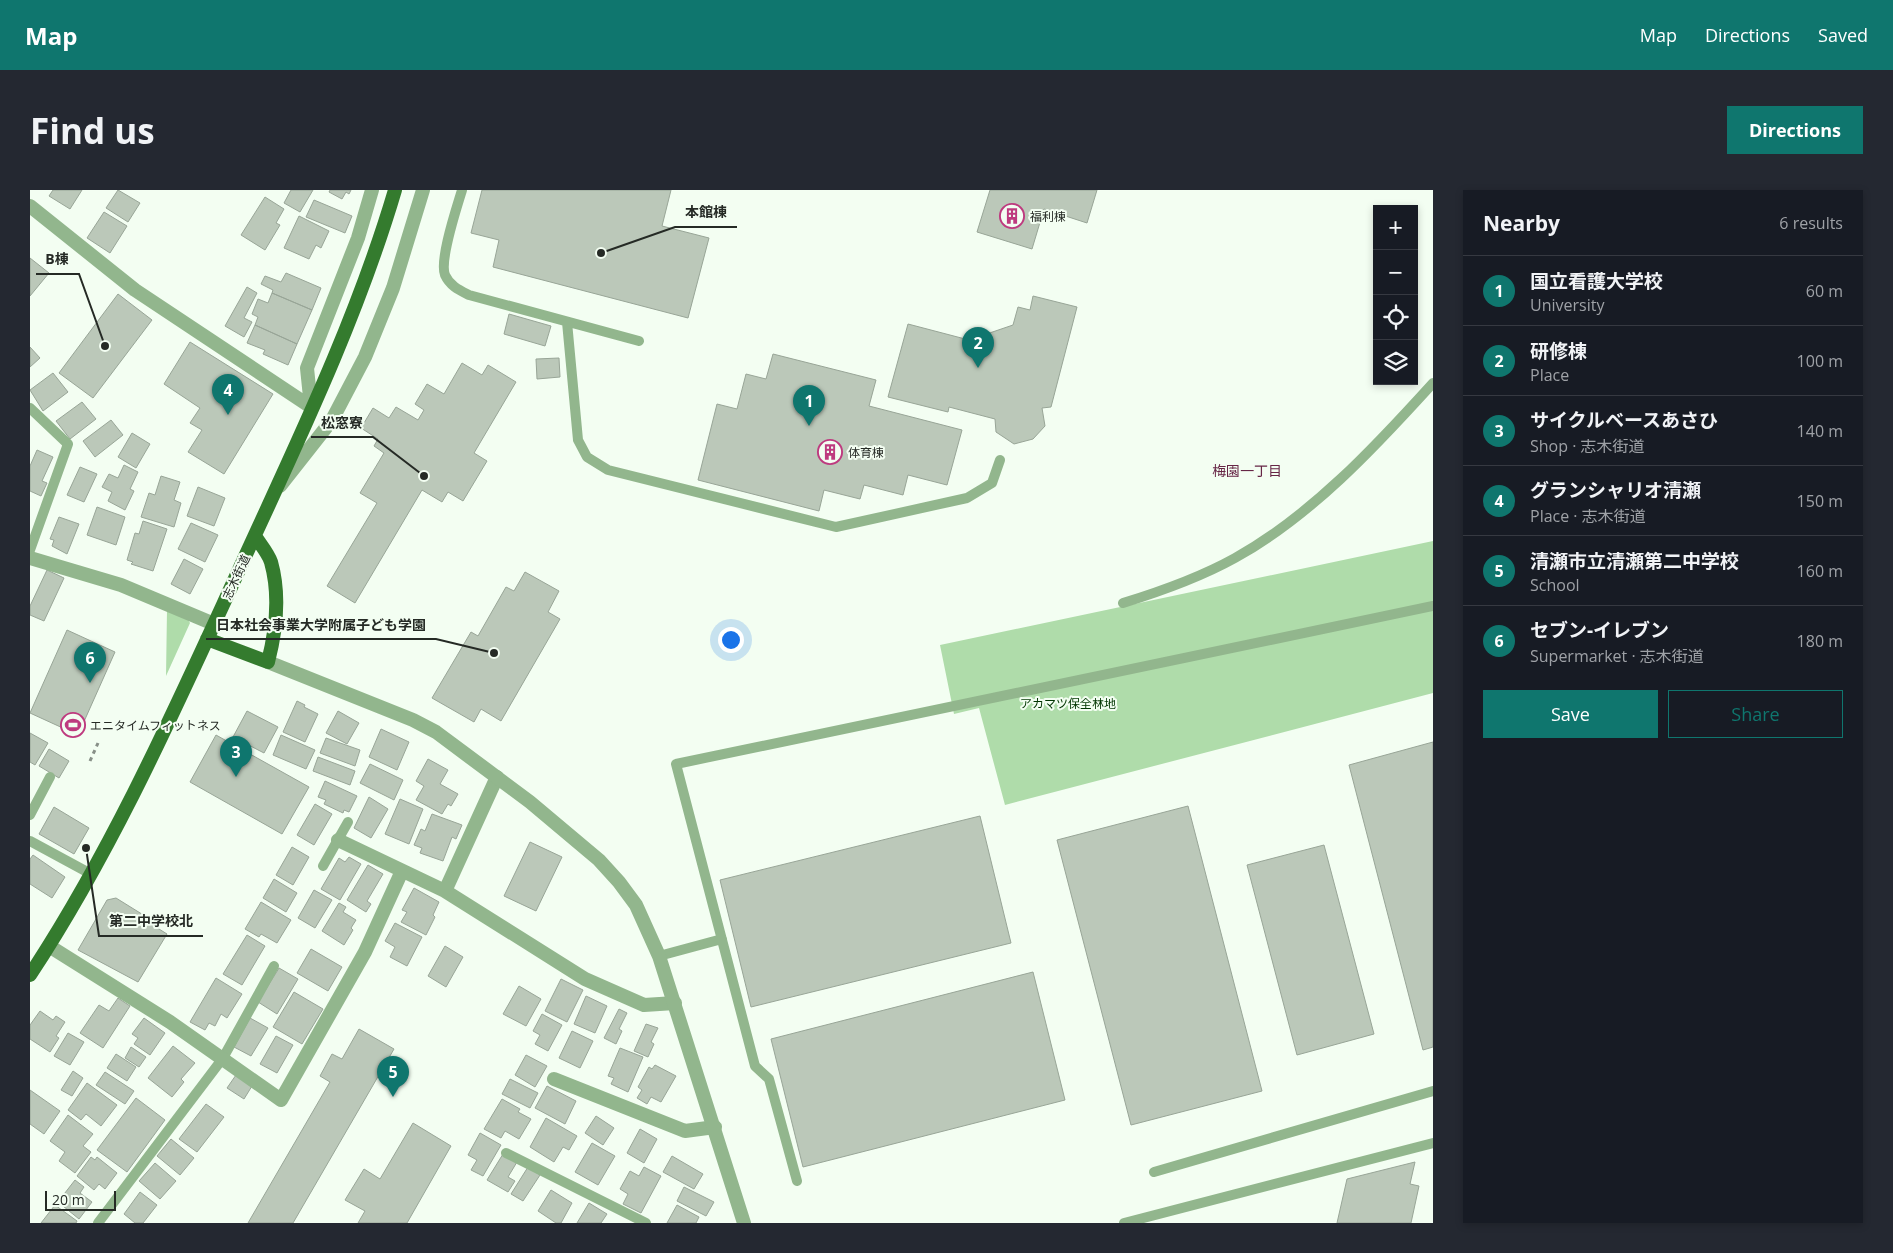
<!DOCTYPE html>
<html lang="en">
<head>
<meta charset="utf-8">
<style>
  :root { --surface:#171b24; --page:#242831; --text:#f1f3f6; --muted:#9ea1a6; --line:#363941; --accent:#0f766e }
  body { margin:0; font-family:"Open Sans","Noto Sans JP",sans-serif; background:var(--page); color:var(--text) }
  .controls { position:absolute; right:15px; top:15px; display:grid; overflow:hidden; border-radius:0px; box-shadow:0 2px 8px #0003 }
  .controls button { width:45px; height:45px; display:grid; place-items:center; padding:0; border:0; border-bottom:1px solid var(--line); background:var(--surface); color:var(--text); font:25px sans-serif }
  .scale { position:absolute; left:15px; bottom:12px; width:71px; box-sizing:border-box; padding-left:5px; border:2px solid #252a25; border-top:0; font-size:14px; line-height:18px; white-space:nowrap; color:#252a25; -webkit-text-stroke:4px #f3fef2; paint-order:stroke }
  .you { position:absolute; left:700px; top:449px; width:18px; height:18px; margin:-12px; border:4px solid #fff; border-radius:50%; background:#1a73e8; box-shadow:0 0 0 8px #1a73e833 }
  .badge { display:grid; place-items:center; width:32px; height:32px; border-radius:50%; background:var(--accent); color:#fff; font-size:16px; font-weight:700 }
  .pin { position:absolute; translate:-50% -41px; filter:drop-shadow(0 1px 2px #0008) }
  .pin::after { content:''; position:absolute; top:26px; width:18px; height:15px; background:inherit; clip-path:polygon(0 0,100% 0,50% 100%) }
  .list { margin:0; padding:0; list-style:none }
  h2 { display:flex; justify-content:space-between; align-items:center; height:65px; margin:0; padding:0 20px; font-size:21px }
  h2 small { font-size:16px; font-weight:400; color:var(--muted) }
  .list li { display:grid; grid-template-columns:32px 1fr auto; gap:15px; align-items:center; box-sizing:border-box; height:70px; padding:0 20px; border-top:1px solid var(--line) }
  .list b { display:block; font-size:19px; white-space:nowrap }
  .list p { margin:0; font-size:16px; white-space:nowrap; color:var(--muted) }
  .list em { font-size:16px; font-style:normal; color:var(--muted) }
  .actions { display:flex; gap:10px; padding:15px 20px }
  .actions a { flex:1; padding:11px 0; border:1px solid var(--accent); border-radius:0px; text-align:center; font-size:18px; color:var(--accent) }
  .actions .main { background:var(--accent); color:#fff }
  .icon { flex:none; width:28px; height:28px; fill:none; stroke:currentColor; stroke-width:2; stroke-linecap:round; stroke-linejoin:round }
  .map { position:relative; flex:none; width:1403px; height:1033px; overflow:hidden; border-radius:0px }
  header { display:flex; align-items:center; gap:30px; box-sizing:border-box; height:70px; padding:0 25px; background:var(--accent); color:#fff }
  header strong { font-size:24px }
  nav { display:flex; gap:28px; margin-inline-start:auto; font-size:18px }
  .intro { display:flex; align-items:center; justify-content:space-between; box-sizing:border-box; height:120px; padding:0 30px }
  h1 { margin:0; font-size:35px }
  .button { padding:12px 22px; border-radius:0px; background:var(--accent); color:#fff; font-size:18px; font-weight:700 }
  main { display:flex; gap:30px; padding:0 30px }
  aside { flex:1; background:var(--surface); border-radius:0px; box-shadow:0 2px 8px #0003 }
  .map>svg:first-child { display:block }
  .green { fill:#afdcaa }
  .building { fill:#bbc8b9; stroke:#98a597 }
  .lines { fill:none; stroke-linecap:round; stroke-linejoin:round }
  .path { stroke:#889088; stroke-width:3; stroke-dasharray:4 4; stroke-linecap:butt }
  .service { stroke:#92b68d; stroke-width:10 }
  .minor { stroke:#92b68d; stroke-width:14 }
  .tertiary { stroke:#92b68d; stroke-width:14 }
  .primary { stroke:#347b2e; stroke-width:14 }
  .labels { text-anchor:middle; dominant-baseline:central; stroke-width:4; stroke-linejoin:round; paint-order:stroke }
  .poi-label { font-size:12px; fill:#252a25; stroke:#f3fef2; text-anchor:start }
  .street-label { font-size:12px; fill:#252a25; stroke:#f3fef2 }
  .park-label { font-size:12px; fill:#003500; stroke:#f3fef2 }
  .neighbourhood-label { font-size:14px; fill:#662646; stroke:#f3fef2 }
  .leader { fill:none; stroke:#252a25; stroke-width:2 }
  .callout-dot { fill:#252a25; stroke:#f3fef2; stroke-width:2 }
  .callout-label { font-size:14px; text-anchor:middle; font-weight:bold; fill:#252a25; stroke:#f3fef2; stroke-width:4; stroke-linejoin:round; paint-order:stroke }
</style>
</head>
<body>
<header>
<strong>Map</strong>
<nav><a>Map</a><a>Directions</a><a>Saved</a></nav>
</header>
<div class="intro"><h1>Find us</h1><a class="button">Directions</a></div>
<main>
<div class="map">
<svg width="1403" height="1033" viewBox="0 0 1403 1033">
  <rect width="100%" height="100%" fill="#f3fef2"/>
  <!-- green -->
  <path class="green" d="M1403,351V503L975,615L949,518L924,524L910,455Z
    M137,420L157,427L160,433L136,486Z"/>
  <!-- building -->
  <path class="building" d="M23,0H52L40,19L19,6Z
    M88,0L110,13L98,32L76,18Z
    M261,0H283L270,22L254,13Z
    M300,0H321L319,4L316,2L312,9L299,2Z
    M452,0H641L632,36L679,48L658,128L463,77L469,50L441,43Z
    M960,0H1067L1057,33L1014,19L1002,59L947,42Z
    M235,7L254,19L246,33L250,35L235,60L211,45Z
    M284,10L322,26L315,43L276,27Z
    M74,22L97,36L80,63L57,48Z
    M269,26L299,41L291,58L286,55L279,69L254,58Z
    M0,68L19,83L0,106Z
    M256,83L291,98L282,120L242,103L243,100L231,94L235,86L251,92Z
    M217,97L227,103L214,128L222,132L214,147L195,136Z
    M242,103L282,120L267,154L225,135L228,127L222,124L228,109L238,113Z
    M88,104L122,130L63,208L29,183Z
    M1003,106L1047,117L1021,217L1012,218L1015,236L1003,249L984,254L966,242L965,229L919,217L918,222L858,207L878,134L939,150L983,135L988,117L1000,120Z
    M479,124L521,136L515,156L474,144Z
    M225,135L267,154L258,175L233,164L235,160L217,153Z
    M160,152L243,204L194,284L158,262L172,240L160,233L170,218L134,194Z
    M0,157L10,168L0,177Z
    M743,164L846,190L839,216L932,240L917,295L878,285L873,305L834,295L830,309L794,300L789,321L668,290L687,214L707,219L716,184L736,189Z
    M529,168L530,187L507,189L506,169Z
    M432,173L452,185L458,175L486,192L444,263L457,271L433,311L418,302L412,312L392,300L325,413L297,396L347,313L330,303L354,263L344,256L348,249L331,238L343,218L359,228L366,217L388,230L394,220L385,214L397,194L414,204Z
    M23,183L38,202L13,221L0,200Z
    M52,212L66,229L40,249L26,231Z
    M81,230L93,245L65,267L53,251Z
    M102,243L120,254L106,278L88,267Z
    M7,260L23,267L12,291L17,293L11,306L0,301V276Z
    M94,275L108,282L100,299L104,301L95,320L78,311L82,302L72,297L79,284L88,288Z
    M50,277L67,284L54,312L37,305Z
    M131,286L150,292L144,310L151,313L144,337L111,327L119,303L125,305Z
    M168,297L195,308L184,336L157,326Z
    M67,317L95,327L86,355L57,345Z
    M29,327L49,334L37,364L22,356L24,350L20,349Z
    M113,331L137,339L123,381L101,374L103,372L97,370L105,343L109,344Z
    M161,333L188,345L175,372L148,359Z
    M154,369L173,379L160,404L141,394Z
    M17,380L34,388L14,431L0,425V416Z
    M495,382L529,401L518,422L530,429L471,531L451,519L444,532L402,508L441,442L448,446L476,397L484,401Z
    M37,440L85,462L48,545L0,523Z
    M267,511L275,515L274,517L288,524L275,552L253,542Z
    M217,521L248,537L234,563L203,547Z
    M308,521L329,533L317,554L296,543Z
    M351,539L379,552L367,580L339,567Z
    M0,543L18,553L5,575L0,572Z
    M186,545L279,597L252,644L160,592Z
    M251,545L285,560L276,579L243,565Z
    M296,548L330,560L325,576L290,563Z
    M1403,552V857L1393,860L1319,575Z
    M19,559L39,571L29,588L9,576Z
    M288,567L325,581L320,595L283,581Z
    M398,569L418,580L410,594L428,604L421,616L418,614L412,624L386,610L394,596L386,591Z
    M340,574L373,590L364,610L330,593Z
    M295,591L327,606L319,622L314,620L313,623L294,614L296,610L288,607Z
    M339,607L358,619L341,648L324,638Z
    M370,609L393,619L379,654L355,644Z
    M285,614L302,624L284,655L267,645Z
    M1158,616L1232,901L1101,935L1027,650Z
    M24,617L59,638L44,664L9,644Z
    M402,624L432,635L426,649L422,647L413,671L390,663L392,658L384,655L391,639L395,641Z
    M950,626L981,753L721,817L690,690Z
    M500,652L532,667L506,721L474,706Z
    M1294,655L1344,844L1267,865L1217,675Z
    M262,657L279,667L263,695L246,685Z
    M3,665L35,687L22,708L0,694V669Z
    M319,667L331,674L310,710L291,699L309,668L315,672Z
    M338,675L353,684L337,711L341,714L336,722L317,710Z
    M244,689L267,703L256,722L233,708Z
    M384,698L409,712L403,725L405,727L396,745L371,732L377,722L372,720Z
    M284,700L302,710L285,738L268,728Z
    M86,708L115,726L113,729L137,744L108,792L48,760L77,710Z
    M231,712L261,730L247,753L231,744L229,747L215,739Z
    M309,713L316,717L313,722L326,730L321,738L323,740L314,755L292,741Z
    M365,733L392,747L377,776L360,767L365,757L355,751Z
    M217,745L235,756L212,795L193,784Z
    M415,756L433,767L416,797L398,786Z
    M281,759L312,777L298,801L267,783Z
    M249,778L268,789L247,824L228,812Z
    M1003,782L1035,910L773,977L741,849Z
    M186,788L212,804L197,828L191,824L185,836L179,833L175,840L160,832Z
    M531,789L553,800L537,832L515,821Z
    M489,796L511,809L496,836L473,824Z
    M264,802L293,819L272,854L243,837Z
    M556,806L577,816L565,843L544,834Z
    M88,808L100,816L73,858L50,843L69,815L79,821Z
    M589,819L597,823L589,839L592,841L586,854L574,848Z
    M10,821L23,830L26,826L35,832L26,846L29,848L20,862L0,849V835Z
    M512,824L532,835L518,861L505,854L510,845L503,841Z
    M114,828L135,843L120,865L104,854L108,848L102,844Z
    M220,828L238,838L221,866L204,857Z
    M616,834L628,838L621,852L624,854L618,867L604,861Z
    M329,839L364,859L263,1033H218L300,892L290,886L302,864L312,869Z
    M542,841L563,851L550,878L529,868Z
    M38,843L54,852L40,875L24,866Z
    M246,846L263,855L247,883L230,874Z
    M143,856L165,873L151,889L154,892L142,907L118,888Z
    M101,857L116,867L109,877L95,868Z
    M590,858L613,867L598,902L581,894L584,888L578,886Z
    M86,864L106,877L97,891L77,878Z
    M496,865L517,876L505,897L485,885Z
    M625,875L646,886L631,912L621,907L617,914L607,908L612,900L608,897L619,877L622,879Z
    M43,881L53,888L42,906L31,900Z
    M75,882L104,901L95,914L66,895Z
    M206,885L222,896L214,909L197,898Z
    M480,889L508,903L500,918L472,904Z
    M57,893L87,915L71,936L56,924L51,930L38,920Z
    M517,896L546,911L535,934L505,918Z
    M0,900L30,921L14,944L0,934Z
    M106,908L135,930L97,982L67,960Z
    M472,909L490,919L488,922L501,929L489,949L475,941L471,948L454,939Z
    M176,914L194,927L167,962L149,949Z
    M38,925L63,944L53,956L61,962L45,983L29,971L35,962L20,951Z
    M566,926L584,938L573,955L555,943Z
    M516,928L547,946L539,960L533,957L524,972L500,957Z
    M383,933L421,956L377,1033H328L335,1021L315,1010L334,979L350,989Z
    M610,939L627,949L614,973L597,963Z
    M450,943L471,955L453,986L441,980L447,970L438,965Z
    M141,949L164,968L150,985L127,966Z
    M562,953L585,966L568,995L545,982Z
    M473,964L487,972L478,987L485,991L478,1002L457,990Z
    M642,966L673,984L664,999L633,982Z
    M61,967L65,970L67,967L87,983L75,999L69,994L64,1000L47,986Z
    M1385,972L1380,994L1389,996L1381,1033H1307L1317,989Z
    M125,973L146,991L130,1009L109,991Z
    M498,977L510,985L493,1011L481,1004Z
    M614,977L631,986L611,1023L593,1014L598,1004L590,999L600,981L609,986Z
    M45,990L54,997L50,1003L62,1012L49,1029L33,1016L36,1012L31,1008Z
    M654,997L684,1012L676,1026L647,1011Z
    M521,1000L542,1013L531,1033H526L508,1021Z
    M110,1002L127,1015L113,1033H105L94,1024Z
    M559,1013L577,1024L571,1033H547Z
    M25,1015L47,1031L46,1033H11Z
    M647,1015L669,1027L666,1033H637Z"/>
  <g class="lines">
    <!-- path -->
    <path class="path" d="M60,571L68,553"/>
    <!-- service -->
    <path class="service" d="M432,0C427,17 409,70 415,85C420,96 429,100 439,105L609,151
      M537,132L548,250L557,267L578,280L806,337L937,308L962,293L970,270
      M0,218L38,254L0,360
      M1093,413C1132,401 1169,388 1205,368C1281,326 1345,257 1403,193
      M0,625L20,587
      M0,651L61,684
      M293,676L318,632
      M629,766L692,749
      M476,963L616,1033
      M1124,982L1403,901
      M767,991L739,889L725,876L646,574L1403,416
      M68,1033L193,868L244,776
      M1094,1033L1403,953"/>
    <!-- minor -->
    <path class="minor" d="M0,16L105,100L281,217
      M281,217L277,178L328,48L342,0
      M250,296L302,230L335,167L363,98L393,0
      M0,368L91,395L184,434
      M308,650L415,701L555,789L614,815L645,813
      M415,701L467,587
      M19,756L140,832L251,910L335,762L372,681
      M524,889L655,941L685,937"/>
    <!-- tertiary -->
    <path class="tertiary" d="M238,472L383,530L406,542L500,612L569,670L589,692L606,715L629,766L714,1033"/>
    <!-- primary -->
    <path class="primary" d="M177,449L238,472C246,441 250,404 241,372C238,363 230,354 225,346
      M0,785C83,659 145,519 208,382C265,257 326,132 365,0"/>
  </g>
  <!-- icons -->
  <defs>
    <symbol id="building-ring" viewBox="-11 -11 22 22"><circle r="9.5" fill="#f3fef2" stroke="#be3a7f" stroke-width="1.5"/><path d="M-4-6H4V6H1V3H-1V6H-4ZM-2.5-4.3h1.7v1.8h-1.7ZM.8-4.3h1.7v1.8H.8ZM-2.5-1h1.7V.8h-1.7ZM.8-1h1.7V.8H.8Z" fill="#be3a7f"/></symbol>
    <symbol id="stadium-ring" viewBox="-11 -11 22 22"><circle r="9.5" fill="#f3fef2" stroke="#be3a7f" stroke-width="1.5"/><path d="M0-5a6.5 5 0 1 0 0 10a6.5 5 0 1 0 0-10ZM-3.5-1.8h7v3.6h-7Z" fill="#be3a7f"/></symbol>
  </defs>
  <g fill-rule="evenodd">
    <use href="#building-ring" x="968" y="12" width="28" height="28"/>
    <use href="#building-ring" x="786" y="248" width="28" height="28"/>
    <use href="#stadium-ring" x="29" y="521" width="28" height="28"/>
  </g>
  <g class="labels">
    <!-- poi labels -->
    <g class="poi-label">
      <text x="1000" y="26">福利棟</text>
      <text x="818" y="262">体育棟</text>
      <text x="60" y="535">エニタイムフィットネス</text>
    </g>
    <!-- street labels -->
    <g class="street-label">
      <text transform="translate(206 387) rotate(-65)">志木街道</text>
    </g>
    <!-- park labels -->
    <g class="park-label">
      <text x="1038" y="513">アカマツ保全林地</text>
    </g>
    <!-- neighbourhood labels -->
    <g class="neighbourhood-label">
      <text x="1217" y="280">梅園一丁目</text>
    </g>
  </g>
  <!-- callouts -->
  <path class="leader" d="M571 63L645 37H707M75 156L49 84H6M394 286L343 247H281M464 463L406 449H176M56 658L69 746H173"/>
  <g class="callout-dot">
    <circle cx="571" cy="63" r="5"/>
    <circle cx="75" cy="156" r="5"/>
    <circle cx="394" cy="286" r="5"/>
    <circle cx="464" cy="463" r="5"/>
    <circle cx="56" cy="658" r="5"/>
  </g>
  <g class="callout-label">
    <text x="676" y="27">本館棟</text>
    <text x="27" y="74">B棟</text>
    <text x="312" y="238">松窓寮</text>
    <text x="291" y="440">日本社会事業大学附属子ども学園</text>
    <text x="121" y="736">第二中学校北</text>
  </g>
</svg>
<div class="controls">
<button>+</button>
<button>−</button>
<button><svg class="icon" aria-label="locate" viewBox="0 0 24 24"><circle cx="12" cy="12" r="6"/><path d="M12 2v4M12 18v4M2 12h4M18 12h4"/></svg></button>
<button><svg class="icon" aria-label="layers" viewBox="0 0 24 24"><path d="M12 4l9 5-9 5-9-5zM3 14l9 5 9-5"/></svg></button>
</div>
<div class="scale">20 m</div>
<div class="you"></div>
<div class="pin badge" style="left:779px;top:236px">1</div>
<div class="pin badge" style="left:948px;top:178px">2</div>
<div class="pin badge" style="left:206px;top:587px">3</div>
<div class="pin badge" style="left:198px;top:225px">4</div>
<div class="pin badge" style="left:363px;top:907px">5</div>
<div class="pin badge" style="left:60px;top:493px">6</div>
</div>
<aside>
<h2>Nearby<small>6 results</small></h2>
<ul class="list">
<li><span class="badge">1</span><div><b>国立看護大学校</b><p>University</p></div><em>60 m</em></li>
<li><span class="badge">2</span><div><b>研修棟</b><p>Place</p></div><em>100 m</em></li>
<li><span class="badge">3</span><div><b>サイクルベースあさひ</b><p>Shop · 志木街道</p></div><em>140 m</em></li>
<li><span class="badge">4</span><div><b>グランシャリオ清瀬</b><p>Place · 志木街道</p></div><em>150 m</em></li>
<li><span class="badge">5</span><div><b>清瀬市立清瀬第二中学校</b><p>School</p></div><em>160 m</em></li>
<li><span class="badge">6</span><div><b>セブン-イレブン</b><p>Supermarket · 志木街道</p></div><em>180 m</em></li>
</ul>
<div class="actions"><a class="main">Save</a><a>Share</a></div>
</aside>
</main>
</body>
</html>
